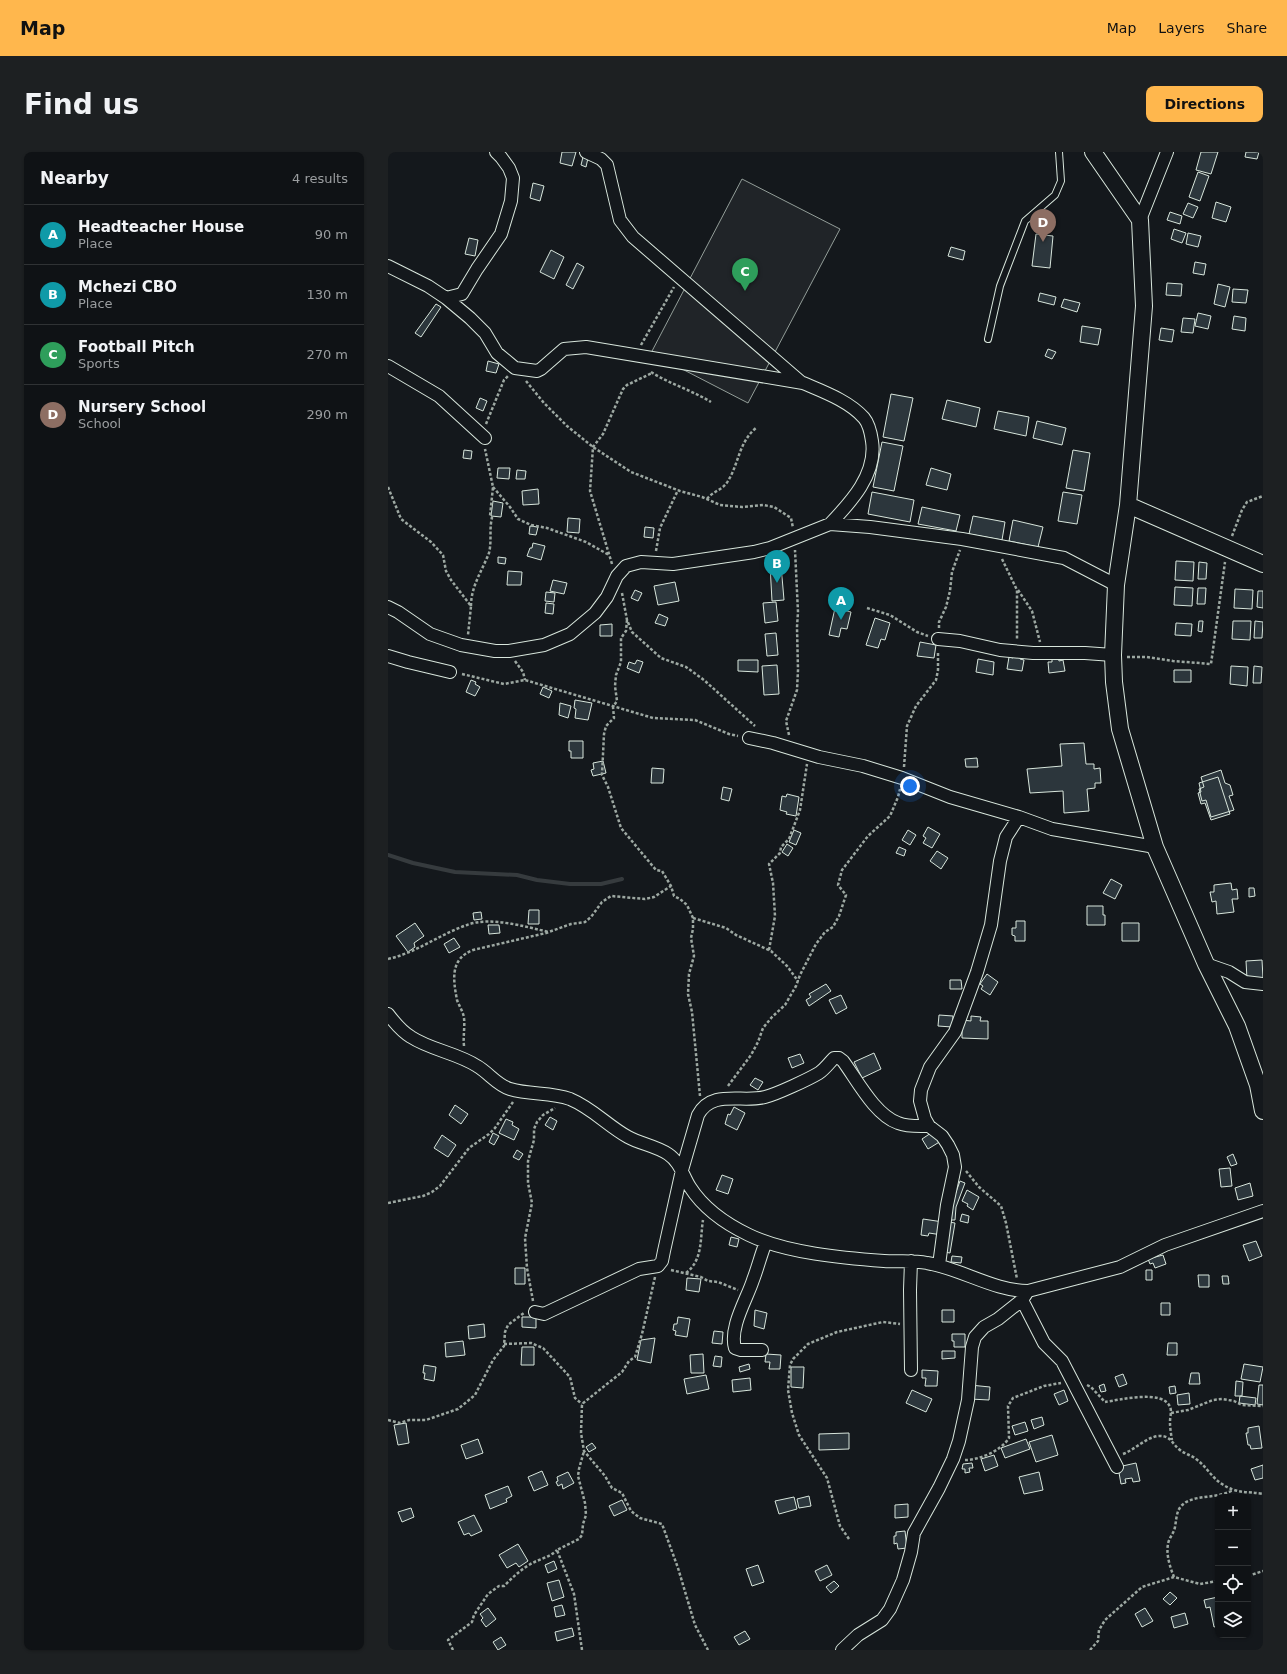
<!DOCTYPE html>
<html lang="en">
<head>
<meta charset="utf-8">
<style>
  :root { --surface:#0f1215; --page:#1d2022; --text:#f1f3f6; --muted:#9b9ea0; --line:#2f3234; --accent:#ffb74d }
  body { margin:0; font-family:"DejaVu Sans",sans-serif; background:var(--page); color:var(--text) }
  .controls { position:absolute; right:12px; bottom:12px; display:grid; overflow:hidden; border-radius:8px; box-shadow:0 1px 3px #0004 }
  .controls button { width:36px; height:36px; display:grid; place-items:center; padding:0; border:0; border-bottom:1px solid var(--line); background:var(--surface); color:var(--text); font:20px sans-serif }
  .you { position:absolute; left:522px; top:634px; width:14px; height:14px; margin:-10px; border:3px solid #fff; border-radius:50%; background:#1a73e8; box-shadow:0 0 0 6px #1a73e833 }
  .badge { display:grid; place-items:center; width:26px; height:26px; border-radius:50%; background:var(--accent); color:#fff; font-size:13px; font-weight:700 }
  .pin { position:absolute; translate:-50% -33px; filter:drop-shadow(0 1px 2px #0008) }
  .pin::after { content:''; position:absolute; top:21px; width:14px; height:12px; background:inherit; clip-path:polygon(0 0,100% 0,50% 100%) }
  .list { margin:0; padding:0; list-style:none }
  h2 { display:flex; justify-content:space-between; align-items:center; height:52px; margin:0; padding:0 16px; font-size:17px }
  h2 small { font-size:13px; font-weight:400; color:var(--muted) }
  .list li { display:grid; grid-template-columns:26px 1fr auto; gap:12px; align-items:center; box-sizing:border-box; height:60px; padding:0 16px; border-top:1px solid var(--line) }
  .list b { display:block; font-size:15px; white-space:nowrap }
  .list p { margin:0; font-size:13px; white-space:nowrap; color:var(--muted) }
  .list em { font-size:13px; font-style:normal; color:var(--muted) }
  .icon { flex:none; width:22px; height:22px; fill:none; stroke:currentColor; stroke-width:2; stroke-linecap:round; stroke-linejoin:round }
  .map { position:relative; flex:none; width:875px; height:1498px; overflow:hidden; border-radius:8px }
  header { display:flex; align-items:center; gap:24px; box-sizing:border-box; height:56px; padding:0 20px; background:var(--accent); color:#111 }
  header strong { font-size:19px }
  nav { display:flex; gap:22px; margin-inline-start:auto; font-size:14px }
  .intro { display:flex; align-items:center; justify-content:space-between; box-sizing:border-box; height:96px; padding:0 24px }
  h1 { margin:0; font-size:28px }
  .button { padding:10px 18px; border-radius:8px; background:var(--accent); color:#111; font-size:14px; font-weight:700 }
  main { display:flex; gap:24px; padding:0 24px }
  aside { flex:1; background:var(--surface); border-radius:8px; box-shadow:0 1px 3px #0004 }
  .map>svg:first-child { display:block }
  .green { fill:#202428; stroke:#939e99 }
  .lines { fill:none; stroke-linecap:round; stroke-linejoin:round }
  .stream { stroke:#363b3e; stroke-width:4 }
  .building { fill:#2c363c; stroke:#d8e6dc }
  .lane-casing { stroke:#d8e6dc; stroke-width:8 }
  .street-casing { stroke:#d8e6dc; stroke-width:14 }
  .secondary-casing { stroke:#d8e6dc; stroke-width:18 }
  .path { stroke:#9da8a2; stroke-width:2.5; stroke-dasharray:3 2; stroke-linecap:butt }
  .lane { stroke:#14181c; stroke-width:6 }
  .street { stroke:#14181c; stroke-width:12 }
  .secondary { stroke:#14181c; stroke-width:16 }
</style>
</head>
<body>
<header>
<strong>Map</strong>
<nav><a>Map</a><a>Layers</a><a>Share</a></nav>
</header>
<div class="intro"><h1>Find us</h1><a class="button">Directions</a></div>
<main>
<aside>
<h2>Nearby<small>4 results</small></h2>
<ul class="list">
<li><span class="badge" style="background:#0f9aa8">A</span><div><b>Headteacher House</b><p>Place</p></div><em>90 m</em></li>
<li><span class="badge" style="background:#0f9aa8">B</span><div><b>Mchezi CBO</b><p>Place</p></div><em>130 m</em></li>
<li><span class="badge" style="background:#2e9e5b">C</span><div><b>Football Pitch</b><p>Sports</p></div><em>270 m</em></li>
<li><span class="badge" style="background:#8d6e63">D</span><div><b>Nursery School</b><p>School</p></div><em>290 m</em></li>
</ul>
</aside>
<div class="map">
<svg width="875" height="1498" viewBox="0 0 875 1498">
  <rect width="100%" height="100%" fill="#14181c"/>
  <!-- green -->
  <path class="green" d="M354,27L452,77L360,251L263,201Z"/>
  <g class="lines">
    <!-- stream -->
    <path class="stream" d="M0,703L25,711L67,720L129,723L149,728L182,732H213L234,727"/>
  </g>
  <!-- building -->
  <path class="building" d="M174,0H188L184,14L172,11Z
    M813,0H830L823,22L808,18Z
    M858,0H871L869,7L857,5Z
    M195,5L200,6L198,15L193,13Z
    M810,20L821,24L812,49L801,45Z
    M145,31L156,34L152,49L142,46Z
    M828,50L843,55L838,70L824,66Z
    M800,51L810,55L805,66L795,62Z
    M782,60L794,64L792,72L779,68Z
    M786,77L798,81L794,91L783,87Z
    M800,81L813,84L810,95L798,92Z
    M648,82L665,84L662,116L644,114Z
    M81,86L90,88L87,104L77,102Z
    M563,95L577,99L575,108L560,104Z
    M163,98L176,105L166,127L152,120Z
    M807,110L818,112L816,123L805,121Z
    M189,111L196,115L185,137L178,133Z
    M779,131L794,132L793,144L778,143Z
    M830,132L842,135L837,155L826,152Z
    M845,137L860,138L858,151L844,150Z
    M652,141L668,145L666,153L650,149Z
    M676,147L692,151L689,160L673,155Z
    M48,152L53,155L33,185L27,181Z
    M810,161L823,164L820,177L807,174Z
    M846,164L858,166L857,179L844,177Z
    M795,166L807,167L805,181L793,180Z
    M694,174L713,177L710,193L692,190Z
    M773,176L786,178L784,190L771,188Z
    M660,197L668,200L664,207L657,204Z
    M100,209L111,212L108,221L98,219Z
    M503,242L525,246L516,289L495,285Z
    M92,246L99,249L95,259L88,256Z
    M559,248L592,256L588,275L554,267Z
    M610,259L641,265L638,284L606,277Z
    M649,269L678,276L674,293L645,286Z
    M494,290L515,294L506,339L485,335Z
    M76,298L84,299L83,307L75,306Z
    M685,298L702,301L696,339L678,336Z
    M110,316H122L121,327L109,326Z
    M543,316L563,322L559,338L538,333Z
    M129,318L138,319L137,327H128Z
    M150,337L151,352L135,353L134,339Z
    M484,340L526,348L522,370L480,362Z
    M675,340L694,343L689,372L670,369Z
    M105,349L115,351L113,365L103,364Z
    M534,355L572,363L568,379L530,372Z
    M585,364L617,370L614,388L581,382Z
    M180,366L192,367L191,381L179,380Z
    M625,368L655,375L650,395L621,389Z
    M142,374L150,375L148,383L141,382Z
    M257,375L266,376L265,386L256,385Z
    M145,391L157,394L153,408L139,404L142,396H144Z
    M110,405L118,406L117,412L110,411Z
    M788,409L806,410L805,429L787,428Z
    M811,410L819,411L818,427H810Z
    M382,413H393L396,448L384,449Z
    M120,419L134,420L133,433H119Z
    M165,428L179,431L176,442L162,439Z
    M287,430L291,449L270,453L266,434Z
    M787,435L805,436L804,454L786,453Z
    M810,436H818L817,452H809Z
    M847,437L865,438L864,457L846,456Z
    M247,438L254,441L250,449L243,446Z
    M870,439H875V456L869,455Z
    M158,440L167,441L166,450L157,449Z
    M388,450L390,469L377,471L375,451Z
    M158,451L166,452L165,462L157,461Z
    M447,456L463,460L459,477L453,476L451,485L441,483Z
    M271,462L280,466L277,474L267,471Z
    M487,466L502,471L497,488L493,487L490,496L478,493Z
    M811,469H815L814,480L810,479Z
    M845,469H863L862,488L844,487Z
    M867,469L875,470L874,486H866Z
    M788,471L804,472L803,484L787,483Z
    M224,472V484H212V473Z
    M388,481L390,503L379,504L377,482Z
    M532,490L548,493L546,506L529,504Z
    M625,502L633,504L632,507L636,508L634,519L619,517L621,505L625,506Z
    M670,505L671,509L675,508L677,519L661,521L660,510H664V506Z
    M590,507L606,510L605,523L588,520Z
    M249,508L255,510L251,521L239,516L241,510L247,512Z
    M350,508H370V520L350,519Z
    M389,513L391,542L376,543L374,514Z
    M843,514L860,515L859,534L842,532Z
    M866,514L874,515L873,531H865Z
    M786,518H803V530H786Z
    M83,528L88,530L87,532L92,535L87,544L78,540Z
    M155,535L164,539L161,546L152,542Z
    M187,548L204,551L200,568L187,566L188,557L186,556Z
    M172,551L183,554L180,566L171,563Z
    M181,589H195V606H183V599H181Z
    M696,591L698,612H706V617L712,616L713,631H707V636L699,637L701,659L676,661L675,639L642,641L639,617L674,614L672,592Z
    M589,606L590,615H578L577,607Z
    M215,609L218,621L205,624L203,618L206,617L205,611Z
    M264,616L276,617L275,631H263Z
    M833,618L837,631L842,633L845,643L841,644L846,658L823,665L818,648L814,649L811,637L816,635L813,625Z
    M830,625L842,662L823,668L817,651L813,652L810,641L813,640L811,631Z
    M335,635L344,637L341,649L333,647Z
    M399,642L411,645L408,664L398,662L399,660L392,658L394,644L398,645Z
    M540,675L552,682L544,696L535,691L538,686L535,684Z
    M406,678L413,681L408,693L401,690Z
    M520,678L528,683L522,693L514,688Z
    M399,692L405,696L400,704L394,700Z
    M511,695L518,698L516,704L508,701Z
    M549,699L560,706L553,717L542,709Z
    M723,727L734,733L727,747L715,741Z
    M843,731L844,738L849,737L850,747H844L846,760L829,762L828,749L824,750L822,740H826V733Z
    M861,736H866L867,744L861,745Z
    M699,754H715V763H717V773H699Z
    M141,758H151V772H140Z
    M93,760L94,767L86,768L85,761Z
    M628,769H637V789H627V784L624,783V776H628Z
    M27,771L36,784L26,791L27,795L20,800L8,784Z
    M734,771H751V789H734Z
    M100,773H111L112,781L101,782Z
    M66,786L72,795L61,801L56,792Z
    M874,808L875,826L859,827L858,809Z
    M599,822L610,830L602,843L593,837L595,834L592,832Z
    M562,828H573L574,837H562Z
    M438,832L443,839L421,854L418,848L423,845L421,842Z
    M453,843L459,856L448,862L441,848Z
    M551,863L565,864L564,875L550,874Z
    M583,864L593,865L592,869H600V887L574,886V868L583,869Z
    M486,901L493,917L474,926L466,910Z
    M412,902L416,911L404,916L400,906Z
    M367,926L375,930L370,938L362,933Z
    M67,953L80,962L73,972L61,963Z
    M346,955L357,961L349,978L337,972L340,962L342,963Z
    M162,965L169,969L165,978L157,973Z
    M118,967L125,970L124,973L131,977L126,988L111,981Z
    M546,979L553,989L540,997L534,987Z
    M105,981L111,984L106,993L101,990Z
    M54,983L68,993L60,1005L46,996Z
    M129,998L135,1002L131,1008L125,1005Z
    M845,1002L849,1012L843,1014L839,1005Z
    M842,1016L844,1034L833,1035L831,1017Z
    M334,1023L345,1027L340,1042L328,1038Z
    M572,1029L577,1031L568,1055L567,1068H562L563,1054Z
    M862,1031L865,1044L850,1048L847,1036Z
    M579,1038L591,1045L585,1058L579,1054L580,1052L574,1049Z
    M574,1062L581,1064L580,1071L572,1069Z
    M535,1067L555,1070L554,1083L541,1081L540,1084L533,1083Z
    M561,1070L567,1071L562,1101L556,1100Z
    M343,1085L351,1087L349,1095L341,1093Z
    M868,1089L874,1104L861,1109L855,1093Z
    M775,1103L778,1112L767,1116L765,1111L762,1112L760,1107Z
    M564,1104L574,1105L573,1111L563,1110Z
    M127,1116H137V1132H127Z
    M758,1118H764V1128H758Z
    M810,1123H821V1135H811Z
    M834,1124H840L841,1132H835Z
    M299,1126L313,1127L311,1140L298,1138Z
    M773,1151H782V1163H773Z
    M367,1158L379,1161L376,1177L366,1174Z
    M554,1158H566V1170H554Z
    M134,1165H148V1176L134,1175Z
    M290,1165L302,1167L299,1185L287,1183L288,1179L285,1178L286,1172H289Z
    M96,1172L97,1185L81,1187L80,1174Z
    M326,1179L335,1180L334,1192L324,1191Z
    M564,1182H577V1195H566V1189H564Z
    M267,1186L263,1211L249,1208L253,1188Z
    M75,1189L77,1203L58,1205L57,1191Z
    M780,1191H789V1203H779Z
    M134,1195H146V1213H133Z
    M554,1199H567V1206L554,1207Z
    M315,1202L316,1221H303L302,1203Z
    M378,1202L393,1203L392,1217H381L382,1210H377Z
    M327,1204L334,1205L333,1215L325,1214Z
    M361,1212L362,1217L352,1220L351,1215Z
    M856,1212L875,1215L872,1230L853,1227Z
    M36,1213L48,1215L46,1229L36,1227L37,1221H35Z
    M403,1215H416L415,1236L403,1235Z
    M534,1218L550,1219L549,1234H537L538,1226H534Z
    M803,1221H811L812,1232H801Z
    M735,1222L739,1232L731,1235L727,1225Z
    M318,1223L321,1237L299,1242L296,1227Z
    M362,1226L363,1238L345,1240L344,1228Z
    M848,1229L855,1230L854,1244H847Z
    M716,1232L718,1239L713,1240L711,1234Z
    M582,1233L602,1235L601,1248L582,1247Z
    M871,1233H875V1253L869,1252Z
    M787,1234L788,1241L782,1242L781,1235Z
    M524,1238L544,1247L538,1260L518,1251Z
    M676,1238L680,1249L671,1253L666,1242Z
    M801,1241L802,1252L790,1253L789,1243Z
    M852,1244L868,1246L867,1253L851,1251Z
    M654,1265L656,1273L646,1277L643,1268Z
    M637,1270L640,1279L627,1283L624,1274Z
    M18,1271L21,1291L10,1293L6,1273Z
    M871,1274L874,1296L863,1297L862,1293H860L858,1281H860V1276Z
    M461,1281V1297L431,1298V1282Z
    M664,1283L670,1303L648,1310L641,1290Z
    M90,1287L95,1301L78,1307L73,1293Z
    M638,1287L642,1297L617,1306L613,1296Z
    M204,1291L208,1296L201,1300L198,1295Z
    M606,1303L610,1314L597,1319L593,1307Z
    M584,1311L585,1316H581L582,1320L577,1321V1317H574L575,1312Z
    M748,1311L752,1329L745,1330L744,1326L737,1327L738,1331L733,1332L730,1315Z
    M875,1313V1326L867,1328L863,1317Z
    M154,1319L160,1333L146,1339L140,1325Z
    M180,1320L186,1331L175,1337L174,1332L170,1334L168,1330L170,1329L169,1325Z
    M651,1320L655,1338L636,1342L631,1325Z
    M120,1334L124,1344L118,1347L119,1350L102,1357L97,1343Z
    M421,1344L423,1354L411,1356L409,1347Z
    M406,1345L409,1357L391,1362L387,1349Z
    M234,1348L239,1358L226,1364L221,1354Z
    M520,1352V1365L507,1366V1353Z
    M23,1356L26,1365L14,1370L10,1360Z
    M86,1363L94,1379L83,1384L81,1381L76,1383L70,1370Z
    M517,1379L519,1396L510,1397L509,1391L506,1392V1384H508V1380Z
    M130,1392L140,1409L131,1415L128,1411L119,1416L111,1403Z
    M166,1409L169,1417L160,1421L157,1413Z
    M370,1413L376,1430L364,1434L358,1417Z
    M439,1413L444,1423L432,1429L427,1419Z
    M171,1428L176,1445L164,1449L159,1431Z
    M446,1429L451,1434L443,1441L438,1435Z
    M782,1440L789,1446L782,1453L775,1447Z
    M830,1445V1474L826,1475L822,1455L818,1456L816,1448Z
    M174,1453L177,1463L168,1465L166,1455Z
    M100,1456L108,1467L98,1475L93,1468L95,1466L92,1462Z
    M757,1456L765,1469L754,1475L747,1462Z
    M797,1461L800,1472L786,1476L783,1465Z
    M184,1476L186,1484L169,1489L167,1480Z
    M357,1479L362,1487L351,1493L346,1485Z
    M113,1485L118,1493L110,1498L105,1490Z"/>
  <g class="lines">
    <defs>
      <path id="lane" d="M600,187L612,134L637,69L667,43L673,29L671,0"/>
      <path id="street" d="M198,0L213,7L219,13L232,68L245,85L414,231
        M752,68L779,0
        M0,114L40,134L58,146L82,166L97,181L109,201L127,216L149,219L153,217L176,197L198,195L415,231C436,240 461,249 476,266C481,272 483,282 484,289C489,322 463,350 442,372
        M58,146L74,142L89,117L113,82L123,49L125,26L121,16L113,5L108,0
        M0,214L51,244L97,286
        M0,455L10,460L42,482L73,493L107,499H121L156,493L182,482L207,461L219,445L229,424L238,414L253,410L285,412L366,400L382,396L442,372L482,375L574,387L676,406L728,433
        M550,487L572,489L612,498L645,501H697L725,503
        M0,504L20,510L62,520
        M361,586L385,591L431,605L475,614L514,626L562,645L631,665L664,677L767,695
        M818,812L841,820L857,830L875,832
        M0,862C6,870 13,879 23,885C43,898 69,901 89,914C101,921 109,933 122,937C142,943 163,940 182,947C204,956 220,974 240,985C253,992 268,994 280,1002C292,1010 295,1024 302,1035C316,1057 338,1072 361,1083C398,1101 455,1106 496,1109C510,1110 525,1108 539,1111C574,1117 606,1139 640,1139L732,1115L777,1093L875,1059
        M523,1109L522,1138L523,1218
        M551,1113L559,1053L567,1015L565,1003L560,993L554,984L541,974L537,967L532,949L533,938L542,915L567,880L589,820L603,773L612,709L618,685L631,665
        M634,1148L656,1191L674,1209L729,1315
        M147,1160L156,1162L251,1117L270,1114L274,1109L276,1099L294,1018L310,963C324,937 354,951 377,945C389,942 421,927 431,921C437,917 441,911 446,906H451L455,909C469,928 487,963 510,971C520,975 531,974 541,974
        M374,1198H353L347,1196C341,1175 359,1147 365,1128C370,1115 373,1102 378,1090
        M454,1498L470,1483L494,1468L502,1457L515,1428L523,1400L526,1381L551,1336L565,1307L571,1289L580,1248L584,1195L587,1185L596,1175L610,1167L634,1148L640,1139"/>
      <path id="secondary" d="M705,0L752,68L756,154L740,353L728,433L725,503L726,530L732,577L767,695L818,812L849,874L870,933L875,959
        M740,353L875,412"/>
    </defs>
    <!-- lane casing -->
    <use href="#lane" class="lane-casing"/>
    <!-- street casing -->
    <use href="#street" class="street-casing"/>
    <!-- secondary casing -->
    <use href="#secondary" class="secondary-casing"/>
    <!-- path -->
    <path class="path" d="M253,193L286,135
      M263,220C282,232 303,238 323,250
      M138,229L156,251L179,274L205,295L243,320L292,339L314,345L332,353L354,355L375,353L386,355L403,366L405,376
      M98,272L116,228L120,224
      M0,335L13,367L43,390L55,403L58,419L63,428L83,454L80,483
      M105,335L122,355L130,367L143,373L159,376L198,390L221,403
      M319,347C325,339 335,338 340,329C351,311 351,290 368,276
      M844,384L854,358L859,350L875,344
      M268,399L272,376L290,338
      M614,407L629,438V488
      M224,412L202,339L205,295L215,282L235,237L239,233L264,221
      M630,438L644,459L652,490
      M234,441L239,468L244,480L273,506L298,515L316,528L367,574
      M83,454C83,434 94,419 101,401C104,389 101,377 104,366L102,364L105,335L97,297
      M479,456L502,463L529,480L540,484
      M239,468L238,479L233,486V510L228,523L227,534L229,549L225,555L226,566L218,574L216,582L214,623L220,635L233,676L268,718L274,719L283,734L286,744L292,747L299,753L305,766V777L303,786L306,804L301,822L300,842L304,860L312,944
      M551,476V470L558,455L562,439L564,420L572,398
      M739,505H759L785,509L823,512L837,410
      M127,509L135,520L137,528
      M74,522L116,532L137,528L265,566L307,568L341,582L350,584
      M401,583L398,569L409,538L410,518L409,475L410,460L407,398
      M516,615L519,574L528,554L548,528L550,518V499
      M305,766L338,776L348,783L383,799L399,814L410,829
      M381,798L387,764L385,731L381,712L392,701L393,695L401,687L412,658L419,612
      M0,807C28,801 52,782 79,773C102,764 138,775 161,780
      M76,894C75,884 77,875 76,866C75,859 71,854 69,848C65,827 62,807 85,798L158,781L183,772L197,770L203,765L214,750L223,744L257,747L266,745L283,734
      M340,934L363,903L370,890L375,876L384,865L397,853L408,834L412,823L428,792L437,780L445,775L451,764L458,743L450,733L454,718L480,684L502,664L510,645L512,637
      M578,1019L591,1035L613,1054L618,1071L629,1127
      M0,1051L35,1044L44,1040L52,1034L81,996L101,982L107,976L125,950
      M283,1118L313,1125L320,1129L330,1130L350,1138
      M298,1121C315,1108 312,1087 315,1068
      M267,1125L254,1182L247,1205L241,1209L234,1220L194,1252L193,1281L196,1299L217,1324L224,1336L234,1341L243,1359L252,1366L274,1372L290,1416L307,1473L320,1498
      M145,1149L139,1116L137,1086L144,1051L140,1031V1009L146,988V977L149,970L155,963L167,956
      M116,1192L143,1191L155,1196L182,1225L187,1246L194,1252
      M699,1233L703,1235L717,1250C731,1248 775,1237 782,1255C784,1259 782,1265 782,1270C782,1276 783,1282 784,1288
      M783,1261L800,1258L825,1248L834,1247L846,1249L854,1253L875,1254
      M0,1268L12,1271L21,1268H38L70,1257L87,1243L105,1208L116,1194L117,1180L120,1173L136,1161
      M735,1302C748,1297 757,1286 770,1284C783,1283 784,1292 792,1298C797,1302 803,1303 808,1307C818,1314 824,1326 834,1332C849,1342 858,1339 875,1342
      M577,1308C591,1308 613,1299 621,1286L620,1254L625,1246L656,1234L673,1231
      M461,1387L452,1374L439,1326L411,1283L404,1261L400,1238L402,1213L405,1207L420,1192L449,1180L495,1170L512,1172
      M860,1424L875,1419
      M786,1425C782,1415 778,1403 780,1392C781,1386 786,1381 787,1375C789,1364 788,1355 800,1349C814,1343 831,1346 845,1338
      M65,1498L60,1488L84,1470L86,1463L100,1442L111,1434H116C124,1426 131,1419 141,1413C150,1407 161,1406 169,1398
      M194,1498L186,1442L169,1398L191,1387L194,1383L195,1372L198,1363L197,1351L190,1324L191,1317L196,1299
      M702,1498L710,1489L711,1478L717,1468L754,1435L786,1425L812,1432L830,1429"/>
    <!-- lane -->
    <use href="#lane" class="lane"/>
    <!-- street -->
    <use href="#street" class="street"/>
    <!-- secondary -->
    <use href="#secondary" class="secondary"/>
  </g>
</svg>
<div class="controls">
<button>+</button>
<button>−</button>
<button><svg class="icon" aria-label="locate" viewBox="0 0 24 24"><circle cx="12" cy="12" r="6"/><path d="M12 2v4M12 18v4M2 12h4M18 12h4"/></svg></button>
<button><svg class="icon" aria-label="layers" viewBox="0 0 24 24"><path d="M12 4l9 5-9 5-9-5zM3 14l9 5 9-5"/></svg></button>
</div>
<div class="you"></div>
<div class="pin badge" style="left:453px;top:468px;background:#0f9aa8">A</div>
<div class="pin badge" style="left:389px;top:431px;background:#0f9aa8">B</div>
<div class="pin badge" style="left:357px;top:139px;background:#2e9e5b">C</div>
<div class="pin badge" style="left:655px;top:90px;background:#8d6e63">D</div>
</div>
</main>
</body>
</html>
